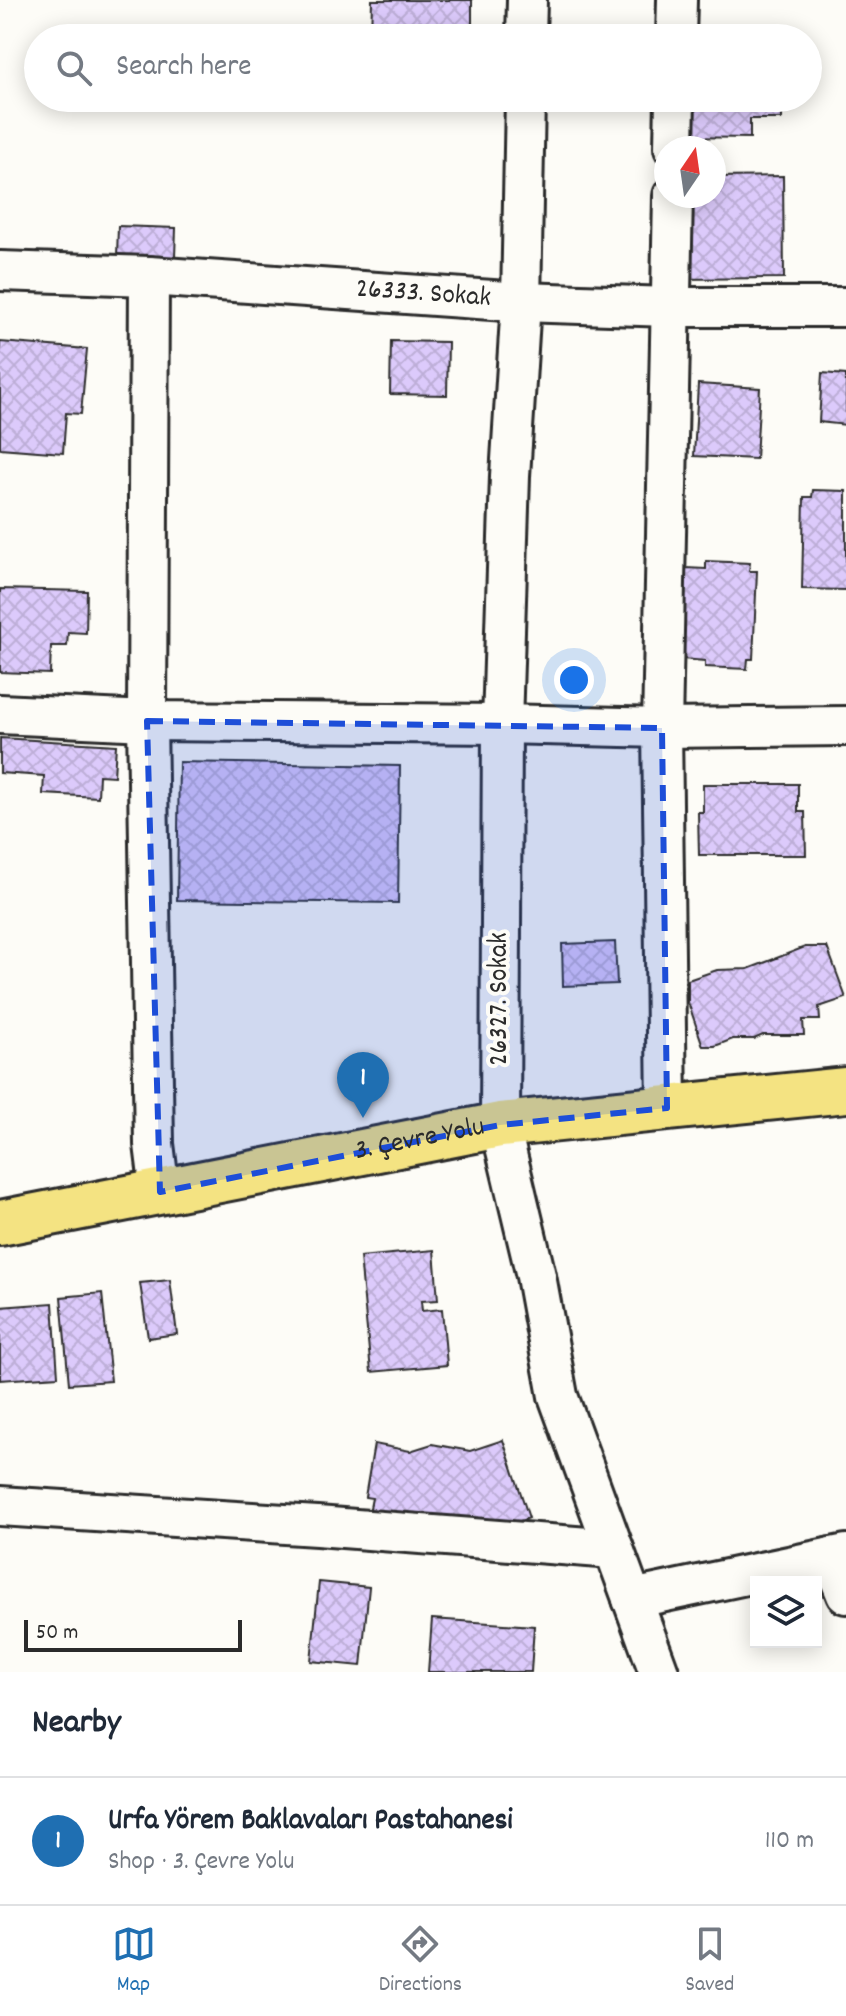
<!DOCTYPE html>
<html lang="en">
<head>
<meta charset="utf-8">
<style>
  :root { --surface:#fff; --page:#f6f6f7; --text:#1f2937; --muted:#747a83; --line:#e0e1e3; --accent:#1f6fb2 }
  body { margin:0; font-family:Dekko,sans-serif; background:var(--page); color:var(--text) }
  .controls { position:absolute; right:24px; bottom:24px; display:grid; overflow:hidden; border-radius:0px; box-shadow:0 4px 20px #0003 }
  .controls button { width:72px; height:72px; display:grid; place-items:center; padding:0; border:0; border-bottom:2px solid var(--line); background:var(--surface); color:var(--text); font:40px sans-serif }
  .compass { position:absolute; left:654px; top:136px; width:72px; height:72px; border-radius:50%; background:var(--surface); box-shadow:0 4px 20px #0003; rotate:13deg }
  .scale { position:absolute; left:24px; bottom:20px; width:218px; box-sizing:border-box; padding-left:8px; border:4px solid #2b2b2b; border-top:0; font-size:22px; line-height:28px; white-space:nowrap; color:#2b2b2b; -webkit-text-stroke:6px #fdfcf7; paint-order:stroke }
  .you { position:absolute; left:574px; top:680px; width:28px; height:28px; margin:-20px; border:6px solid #fff; border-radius:50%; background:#1a73e8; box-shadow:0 0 0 12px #1a73e833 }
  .badge { display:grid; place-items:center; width:52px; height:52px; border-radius:50%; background:var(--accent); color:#fff; font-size:26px; font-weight:700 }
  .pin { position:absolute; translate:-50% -66px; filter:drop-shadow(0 2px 4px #0008) }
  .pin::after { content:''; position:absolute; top:42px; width:28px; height:24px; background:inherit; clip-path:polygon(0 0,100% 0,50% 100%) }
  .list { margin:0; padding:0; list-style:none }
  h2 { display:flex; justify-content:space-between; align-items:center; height:104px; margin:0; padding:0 32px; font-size:34px }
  h2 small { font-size:26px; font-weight:400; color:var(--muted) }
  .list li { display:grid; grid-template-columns:52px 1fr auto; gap:24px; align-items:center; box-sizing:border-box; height:128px; padding:0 32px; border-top:2px solid var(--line) }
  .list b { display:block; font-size:30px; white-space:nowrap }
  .list p { margin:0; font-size:26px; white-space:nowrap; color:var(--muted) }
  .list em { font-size:26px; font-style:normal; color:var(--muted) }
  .icon { flex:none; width:44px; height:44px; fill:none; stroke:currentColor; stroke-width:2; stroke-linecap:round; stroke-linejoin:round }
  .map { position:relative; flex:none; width:846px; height:1672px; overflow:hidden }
  .search { position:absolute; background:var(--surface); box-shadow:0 4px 20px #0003; left:24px; right:24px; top:24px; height:88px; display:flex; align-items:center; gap:20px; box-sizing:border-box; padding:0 28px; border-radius:44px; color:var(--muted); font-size:30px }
  .sheet { height:232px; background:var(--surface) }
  nav { display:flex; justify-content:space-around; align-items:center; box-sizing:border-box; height:112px; border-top:2px solid var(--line); background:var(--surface); font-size:22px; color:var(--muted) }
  nav a { display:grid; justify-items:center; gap:4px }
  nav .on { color:var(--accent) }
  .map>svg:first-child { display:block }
  .building { fill:url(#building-cross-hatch); stroke:#2b2b2b; stroke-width:2 }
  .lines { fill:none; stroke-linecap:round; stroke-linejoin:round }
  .minor-casing { stroke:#2b2b2b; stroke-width:44 }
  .major-casing { stroke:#2b2b2b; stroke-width:50 }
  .minor { stroke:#fdfcf7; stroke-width:38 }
  .major { stroke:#f4e382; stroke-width:44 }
  .marked { fill:#1d4ed8; fill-opacity:0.2; stroke:#1d4ed8; stroke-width:6; stroke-dasharray:16 10; stroke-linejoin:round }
  .labels { text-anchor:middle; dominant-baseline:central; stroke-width:8; stroke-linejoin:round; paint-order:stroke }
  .street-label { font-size:28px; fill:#2b2b2b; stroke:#fdfcf7 }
</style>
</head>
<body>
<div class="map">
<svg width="846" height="1672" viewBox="0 0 846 1672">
  <defs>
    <pattern id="building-cross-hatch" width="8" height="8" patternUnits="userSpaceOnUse" patternTransform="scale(2)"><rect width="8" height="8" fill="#dccafb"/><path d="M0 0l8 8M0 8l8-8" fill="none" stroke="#bdaed7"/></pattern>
  </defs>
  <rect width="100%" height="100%" fill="#fdfcf7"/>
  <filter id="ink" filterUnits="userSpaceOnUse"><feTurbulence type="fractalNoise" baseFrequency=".0125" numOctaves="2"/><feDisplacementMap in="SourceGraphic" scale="16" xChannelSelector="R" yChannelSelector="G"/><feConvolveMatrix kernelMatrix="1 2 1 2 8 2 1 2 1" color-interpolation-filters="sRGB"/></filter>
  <g filter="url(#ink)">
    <!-- building -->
    <path class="building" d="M372,0H472V38H371Z
      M710,35L783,36V38H710Z
      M363,98H460V103H363Z
      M684,98H782V119H750V138L683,137Z
      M783,176L784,278L680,279L692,196H714V177Z
      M118,226L176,228L175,257L117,256Z
      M391,341L448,342L447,395L390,394Z
      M0,342L87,349L81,414L66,413L63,453L0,448Z
      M822,373L846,375V425L819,422Z
      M698,384L760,388L756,459L694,456Z
      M813,490L846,491V590L802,589L804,497H812Z
      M706,561L750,563L749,571H757L753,659H748L747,669L705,667V661L682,659L686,568L706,569Z
      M0,589L87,591L86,633L68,632L67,646H51L50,674L0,672Z
      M0,738L116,745L114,776L99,775L98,797L43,794L44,776L0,773Z
      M179,762L400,766L398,903L177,900Z
      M703,784H798V812H805L806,855H699L698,812H703Z
      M615,942L617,984L563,986L562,944Z
      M805,947H827L846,998L819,1007L820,1020H803L804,1035H763L754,1039H733L715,1046H703L688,1002V980L717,970L748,969Z
      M434,1250L438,1300L421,1301L422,1311L442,1309L447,1365L371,1372L360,1257Z
      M170,1280L177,1334L148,1338L140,1283Z
      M102,1293L111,1381L69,1384L61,1297Z
      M53,1303L58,1376L0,1380V1307Z
      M503,1440L529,1518L507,1525L368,1518L372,1498L365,1497L374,1444L410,1451L432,1444L470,1451Z
      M319,1582L369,1587L361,1666L311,1661Z
      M432,1619L534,1626L531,1672H428Z"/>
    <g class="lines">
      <defs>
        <g id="minor">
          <path d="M526,38L527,0"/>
          <path d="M676,38L677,0"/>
          <path d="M525,98L521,302L510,476L502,724L500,1125L536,1276L558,1396L659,1672"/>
          <path d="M674,148L675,98"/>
          <path id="s1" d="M0,271L149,276L521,302L670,307H846"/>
          <path d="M149,276L147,721L154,1144L160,1192"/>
          <path d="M0,714L147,721L502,724L662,728L846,726"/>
          <path d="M667,1108L662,728L673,196"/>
          <path d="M0,1506L317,1526L614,1549"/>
          <path d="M831,1557L846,1594"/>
          <path d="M632,1599L846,1554"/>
        </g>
        <g id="major">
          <path id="s2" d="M0,1223L500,1125L846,1090"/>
        </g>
      </defs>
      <!-- minor casing -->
      <use href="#minor" class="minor-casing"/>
      <!-- major casing -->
      <use href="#major" class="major-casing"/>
      <!-- minor -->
      <use href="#minor" class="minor"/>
      <!-- major -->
      <use href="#major" class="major"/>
    </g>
  </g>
  <!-- marked area -->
  <path class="marked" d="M147,721L662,728L667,1108L500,1125L160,1192Z"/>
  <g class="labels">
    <!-- street labels -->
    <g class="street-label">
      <text stroke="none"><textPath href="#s1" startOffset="424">26333. Sokak</textPath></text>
      <text transform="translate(501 999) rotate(-90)">26327. Sokak</text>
      <text stroke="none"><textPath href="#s2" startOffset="428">3. Çevre Yolu</textPath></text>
    </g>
  </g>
</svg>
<div class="controls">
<button><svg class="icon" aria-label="layers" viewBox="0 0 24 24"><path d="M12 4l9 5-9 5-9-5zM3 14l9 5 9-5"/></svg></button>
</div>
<svg class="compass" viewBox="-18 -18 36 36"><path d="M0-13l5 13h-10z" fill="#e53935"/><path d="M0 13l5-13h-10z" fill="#747a83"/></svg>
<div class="scale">50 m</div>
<div class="you"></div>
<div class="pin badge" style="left:363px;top:1118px">1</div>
<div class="search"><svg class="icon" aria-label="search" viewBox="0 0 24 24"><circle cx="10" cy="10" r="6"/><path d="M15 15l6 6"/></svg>Search here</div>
</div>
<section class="sheet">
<h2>Nearby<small></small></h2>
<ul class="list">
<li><span class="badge">1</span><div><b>Urfa Yörem Baklavaları Pastahanesi</b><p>Shop · 3. Çevre Yolu</p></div><em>110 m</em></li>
</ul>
</section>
<nav>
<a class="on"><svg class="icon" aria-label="map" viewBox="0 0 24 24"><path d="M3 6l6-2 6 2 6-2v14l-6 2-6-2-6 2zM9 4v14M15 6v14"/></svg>Map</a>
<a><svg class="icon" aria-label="directions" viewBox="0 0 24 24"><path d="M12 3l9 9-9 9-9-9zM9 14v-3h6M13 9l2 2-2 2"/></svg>Directions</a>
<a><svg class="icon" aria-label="saved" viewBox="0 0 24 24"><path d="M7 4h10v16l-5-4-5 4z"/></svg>Saved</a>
</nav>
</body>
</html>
